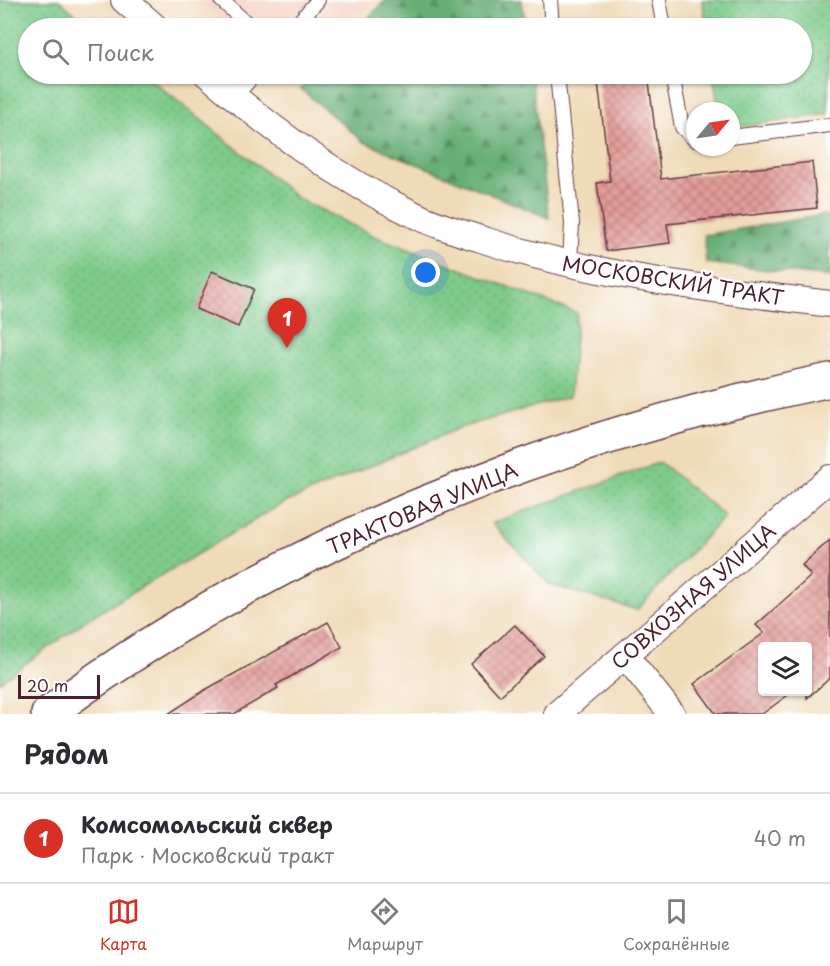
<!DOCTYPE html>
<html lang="ru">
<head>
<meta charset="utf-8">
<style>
  :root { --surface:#fff; --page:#f2f2f3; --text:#2b2b33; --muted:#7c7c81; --line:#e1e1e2; --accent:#d93025 }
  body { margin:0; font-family:"Playpen Sans",sans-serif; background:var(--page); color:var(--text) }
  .controls { position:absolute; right:18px; bottom:18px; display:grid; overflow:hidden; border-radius:6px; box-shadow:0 2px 4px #0004 }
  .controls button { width:54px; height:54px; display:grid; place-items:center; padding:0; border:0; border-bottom:2px solid var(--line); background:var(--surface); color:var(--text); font:30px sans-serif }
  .compass { position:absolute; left:686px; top:102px; width:54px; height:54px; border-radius:50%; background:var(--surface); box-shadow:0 2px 4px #0004; rotate:61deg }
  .scale { position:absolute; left:18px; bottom:15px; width:82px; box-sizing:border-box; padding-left:6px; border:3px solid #4a1f2b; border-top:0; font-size:16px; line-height:21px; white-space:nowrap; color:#4a1f2b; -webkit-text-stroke:4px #fff; paint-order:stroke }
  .you { position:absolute; left:426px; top:273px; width:21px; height:21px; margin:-15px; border:4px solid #fff; border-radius:50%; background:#1a73e8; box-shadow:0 0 0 9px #1a73e833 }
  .badge { display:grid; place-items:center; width:39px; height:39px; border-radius:50%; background:var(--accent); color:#fff; font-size:20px; font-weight:700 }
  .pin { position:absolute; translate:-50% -50px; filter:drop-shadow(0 2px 3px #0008) }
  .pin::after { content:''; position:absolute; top:32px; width:21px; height:18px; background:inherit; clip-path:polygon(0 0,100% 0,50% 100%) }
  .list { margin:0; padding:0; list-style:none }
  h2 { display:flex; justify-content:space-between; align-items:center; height:78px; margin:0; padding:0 24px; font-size:26px }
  h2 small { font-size:20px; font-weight:400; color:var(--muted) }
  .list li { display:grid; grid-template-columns:39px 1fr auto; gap:18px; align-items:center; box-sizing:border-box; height:90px; padding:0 24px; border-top:2px solid var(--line) }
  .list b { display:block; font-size:22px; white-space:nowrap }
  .list p { margin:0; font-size:20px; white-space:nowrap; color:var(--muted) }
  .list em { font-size:20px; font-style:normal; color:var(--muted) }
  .icon { flex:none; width:33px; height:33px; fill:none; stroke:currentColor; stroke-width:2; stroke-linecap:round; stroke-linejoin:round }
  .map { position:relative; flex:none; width:830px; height:714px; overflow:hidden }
  .search { position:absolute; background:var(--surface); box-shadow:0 2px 4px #0004; left:18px; right:18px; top:18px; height:66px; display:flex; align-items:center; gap:15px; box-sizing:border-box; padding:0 21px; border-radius:33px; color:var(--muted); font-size:22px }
  .sheet { height:168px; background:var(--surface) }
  nav { display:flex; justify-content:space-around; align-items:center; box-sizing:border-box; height:84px; border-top:2px solid var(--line); background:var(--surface); font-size:16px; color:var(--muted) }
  nav a { display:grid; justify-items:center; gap:3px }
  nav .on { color:var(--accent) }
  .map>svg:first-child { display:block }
  .built { fill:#f6d2c5 }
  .green { fill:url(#green-dots); stroke:#64745a; stroke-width:1.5 }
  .forest { fill:url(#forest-firs); stroke:#586650; stroke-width:1.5 }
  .building { fill:url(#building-cross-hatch) }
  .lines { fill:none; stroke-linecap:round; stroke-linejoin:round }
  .service-casing { stroke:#633b40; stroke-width:16 }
  .minor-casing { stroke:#633b40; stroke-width:28 }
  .primary-casing { stroke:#633b40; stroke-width:36 }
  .service { stroke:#fff; stroke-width:14 }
  .minor { stroke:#fff; stroke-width:26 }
  .primary { stroke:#fff; stroke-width:33 }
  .labels { text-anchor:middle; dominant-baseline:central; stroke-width:4.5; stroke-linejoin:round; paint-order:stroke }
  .street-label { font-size:20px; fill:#4a1f2b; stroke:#fff }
</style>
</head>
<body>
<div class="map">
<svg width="830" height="714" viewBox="0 0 830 714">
  <defs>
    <pattern id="green-dots" width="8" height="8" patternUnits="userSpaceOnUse" patternTransform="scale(1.5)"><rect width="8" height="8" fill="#7dca8a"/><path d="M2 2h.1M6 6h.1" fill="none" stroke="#6ead77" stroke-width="1.8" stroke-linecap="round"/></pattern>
    <pattern id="forest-firs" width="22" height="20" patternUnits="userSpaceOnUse" patternTransform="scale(1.5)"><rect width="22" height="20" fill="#66ae76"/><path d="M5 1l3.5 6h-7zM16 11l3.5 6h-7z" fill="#568d61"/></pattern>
    <pattern id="building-cross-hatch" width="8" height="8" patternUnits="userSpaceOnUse" patternTransform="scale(1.5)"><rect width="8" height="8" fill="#e39d99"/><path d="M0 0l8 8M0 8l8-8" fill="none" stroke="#ba7f7d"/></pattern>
  </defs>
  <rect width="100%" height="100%" fill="#fff"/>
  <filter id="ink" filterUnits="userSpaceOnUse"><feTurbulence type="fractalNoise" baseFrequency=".0167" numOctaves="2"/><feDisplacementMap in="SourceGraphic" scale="12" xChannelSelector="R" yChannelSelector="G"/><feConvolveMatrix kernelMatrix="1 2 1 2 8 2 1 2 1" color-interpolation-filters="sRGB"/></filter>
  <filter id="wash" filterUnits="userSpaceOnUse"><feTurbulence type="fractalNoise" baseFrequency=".008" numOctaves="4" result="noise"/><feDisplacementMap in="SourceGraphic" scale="24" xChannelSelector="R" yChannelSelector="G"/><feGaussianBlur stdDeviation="1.35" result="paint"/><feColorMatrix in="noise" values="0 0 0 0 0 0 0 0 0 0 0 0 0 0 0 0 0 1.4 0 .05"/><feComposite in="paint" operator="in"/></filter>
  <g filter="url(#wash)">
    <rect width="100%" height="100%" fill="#f0dbb9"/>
    <!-- built -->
    <path class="built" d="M197,0H373L346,28H230Z"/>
    <!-- green -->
    <path class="green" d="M0,0H59L91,28H28V74H144L299,199L374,236L577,313L570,396L459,428L280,505L91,617L0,682Z
      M702,0H830L828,114L731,128V111H719L713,74H802V28H707Z
      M660,462L725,516L637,610L550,585L492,523Z"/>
    <!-- forest -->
    <path class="forest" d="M386,0H522L526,28H358Z
      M316,74H531L549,218L364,142L301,89Z
      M830,214V277L706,263L704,235Z"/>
    <g id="blocks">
      <!-- building -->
      <path class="building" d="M597,74H648L661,179L812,162L817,208L667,224L670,243L606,251L597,183L610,181Z
        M212,271L254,289L238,327L196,309Z
        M830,540V678L807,698V646H762V692H792L762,714H716L694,684L764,633L756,625L811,576L802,565Z
        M328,622L342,647L276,685L278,688L234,714H168L205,690Z
        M515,625L544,656L500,696L471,664Z"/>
    </g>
  </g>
  <g filter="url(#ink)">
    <use href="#blocks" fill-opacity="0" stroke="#633b40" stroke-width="1.5"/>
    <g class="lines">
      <defs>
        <path id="service" d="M221,0L252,28
          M550,0L552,28
          M659,0L664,28
          M294,28L318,0
          M557,74L572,223L570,264
          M672,74L682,127L695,140
          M234,97L255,74
          M731,137L830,125"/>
        <path id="minor" d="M124,0L156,28
          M207,74C271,129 337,178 413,214C434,225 459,232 481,239C595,277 712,289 830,304
          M625,655L672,714
          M557,714L830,478"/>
        <path id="primary" d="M48,714C277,543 552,438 830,380"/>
      </defs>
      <!-- service casing -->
      <use href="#service" class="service-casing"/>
      <!-- minor casing -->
      <use href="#minor" class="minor-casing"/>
      <!-- primary casing -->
      <use href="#primary" class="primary-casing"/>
      <!-- service -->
      <use href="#service" class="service"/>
      <!-- minor -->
      <use href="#minor" class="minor"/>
      <!-- primary -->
      <use href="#primary" class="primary"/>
    </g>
  </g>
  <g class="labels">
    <!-- street labels -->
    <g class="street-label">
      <text transform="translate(673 280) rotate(9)">МОСКОВСКИЙ ТРАКТ</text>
      <text transform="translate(422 508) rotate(-23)">ТРАКТОВАЯ УЛИЦА</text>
      <text transform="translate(693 596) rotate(-41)">СОВХОЗНАЯ УЛИЦА</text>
    </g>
  </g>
</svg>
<div class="controls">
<button><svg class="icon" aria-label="layers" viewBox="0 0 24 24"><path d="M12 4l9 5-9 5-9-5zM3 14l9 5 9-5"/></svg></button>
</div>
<svg class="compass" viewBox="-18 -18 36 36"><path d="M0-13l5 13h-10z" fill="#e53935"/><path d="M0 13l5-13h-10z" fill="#7c7c81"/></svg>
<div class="scale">20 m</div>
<div class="you"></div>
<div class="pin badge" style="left:287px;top:348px">1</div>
<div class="search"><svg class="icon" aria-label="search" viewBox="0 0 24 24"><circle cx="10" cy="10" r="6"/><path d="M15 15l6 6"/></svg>Поиск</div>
</div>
<section class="sheet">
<h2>Рядом<small></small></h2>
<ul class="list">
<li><span class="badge">1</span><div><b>Комсомольский сквер</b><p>Парк · Московский тракт</p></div><em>40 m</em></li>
</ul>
</section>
<nav>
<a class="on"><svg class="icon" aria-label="map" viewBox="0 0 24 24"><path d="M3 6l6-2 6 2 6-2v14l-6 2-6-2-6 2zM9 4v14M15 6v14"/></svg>Карта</a>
<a><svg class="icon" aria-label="directions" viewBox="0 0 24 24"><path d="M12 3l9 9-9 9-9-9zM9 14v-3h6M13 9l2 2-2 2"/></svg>Маршрут</a>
<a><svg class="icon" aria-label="saved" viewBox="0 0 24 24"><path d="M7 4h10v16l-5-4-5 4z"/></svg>Сохранённые</a>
</nav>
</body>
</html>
